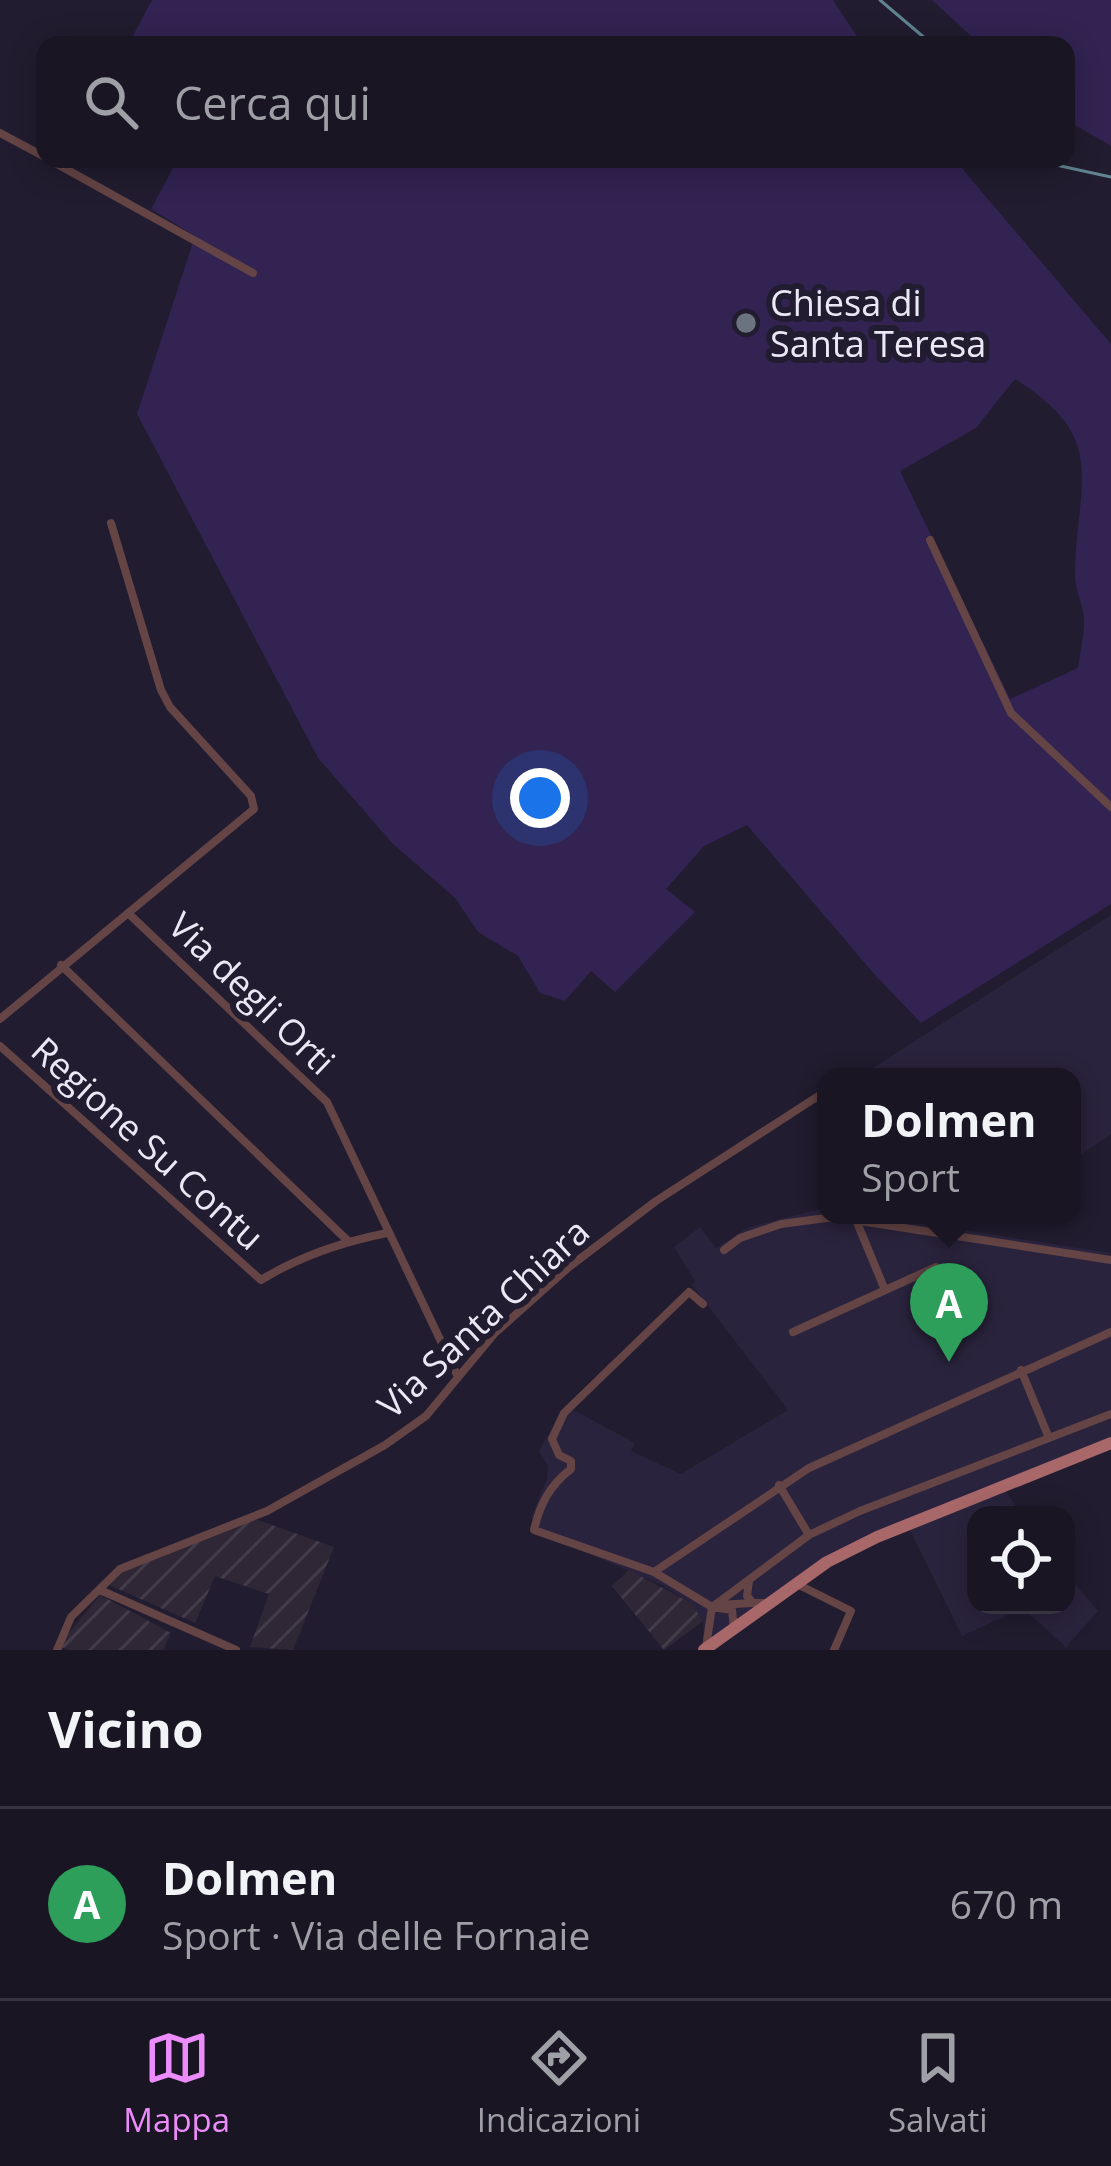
<!DOCTYPE html>
<html lang="it">
<head>
<meta charset="utf-8">
<style>
  :root { --surface:#191523; --page:#262230; --text:#f1f3f6; --muted:#9f9fa6; --line:#373441; --accent:#ec8cfa }
  body { margin:0; font-family:"Open Sans",sans-serif; background:var(--page); color:var(--text) }
  .controls { position:absolute; right:36px; bottom:36px; display:grid; overflow:hidden; border-radius:24px; box-shadow:0 6px 30px #0003 }
  .controls button { width:108px; height:108px; display:grid; place-items:center; padding:0; border:0; border-bottom:3px solid var(--line); background:var(--surface); color:var(--text); font:60px sans-serif }
  .you { position:absolute; left:540px; top:798px; width:42px; height:42px; margin:-30px; border:9px solid #fff; border-radius:50%; background:#1a73e8; box-shadow:0 0 0 18px #1a73e833 }
  .badge { display:grid; place-items:center; width:78px; height:78px; border-radius:50%; background:var(--accent); color:#fff; font-size:39px; font-weight:700 }
  .pin { position:absolute; translate:-50% -99px; filter:drop-shadow(0 3px 6px #0008) }
  .pin::after { content:''; position:absolute; top:63px; width:42px; height:36px; background:inherit; clip-path:polygon(0 0,100% 0,50% 100%) }
  .popup { position:absolute; left:817px; top:1068px; width:264px; height:156px; box-sizing:border-box; display:grid; place-content:center; border-radius:24px; background:var(--surface); filter:drop-shadow(0 3px 9px #0005); font-size:39px; white-space:nowrap; color:var(--muted) }
  .popup b { font-size:45px; color:var(--text) }
  .popup::after { content:''; position:absolute; left:50%; top:100%; margin-left:-24px; border:24px solid transparent; border-top-color:var(--surface) }
  .list { margin:0; padding:0; list-style:none }
  h2 { display:flex; justify-content:space-between; align-items:center; height:156px; margin:0; padding:0 48px; font-size:51px }
  h2 small { font-size:39px; font-weight:400; color:var(--muted) }
  .list li { display:grid; grid-template-columns:78px 1fr auto; gap:36px; align-items:center; box-sizing:border-box; height:192px; padding:0 48px; border-top:3px solid var(--line) }
  .list b { display:block; font-size:45px; white-space:nowrap }
  .list p { margin:0; font-size:39px; white-space:nowrap; color:var(--muted) }
  .list em { font-size:39px; font-style:normal; color:var(--muted) }
  .icon { flex:none; width:66px; height:66px; fill:none; stroke:currentColor; stroke-width:2; stroke-linecap:round; stroke-linejoin:round }
  .map { position:relative; flex:none; width:1111px; height:1650px; overflow:hidden }
  .search { position:absolute; background:var(--surface); box-shadow:0 6px 30px #0003; left:36px; right:36px; top:36px; height:132px; display:flex; align-items:center; gap:30px; box-sizing:border-box; padding:0 42px; border-radius:24px; color:var(--muted); font-size:45px }
  .sheet { height:348px; background:var(--surface) }
  nav { display:flex; justify-content:space-around; align-items:center; box-sizing:border-box; height:168px; border-top:3px solid var(--line); background:var(--surface); font-size:33px; color:var(--muted) }
  nav a { display:grid; justify-items:center; gap:6px }
  nav .on { color:var(--accent) }
  .map>svg:first-child { display:block }
  .built { fill:#2a233d }
  .industrial { fill:url(#industrial-furrows) }
  .grass { fill:#322352; fill-rule:evenodd }
  .lines { fill:none; stroke-linecap:round; stroke-linejoin:round }
  .stream { stroke:#608490; stroke-width:3 }
  .street { stroke:#644445; stroke-width:8 }
  .primary { stroke:#a86769; stroke-width:12 }
  .worship-dot { fill:#6b7280; stroke:#211c2f; stroke-width:4.5 }
  .labels { text-anchor:middle; dominant-baseline:central; stroke-width:12; stroke-linejoin:round; paint-order:stroke }
  .poi-label { font-size:36px; fill:#ebe8f6; stroke:#211c2f; text-anchor:start }
  .street-label { font-size:36px; fill:#ebe8f6; stroke:#211c2f }
</style>
</head>
<body>
<div class="map">
<svg width="1111" height="1650" viewBox="0 0 1111 1650">
  <defs>
    <pattern id="industrial-furrows" width="10" height="10" patternUnits="userSpaceOnUse" patternTransform="scale(3)"><rect width="10" height="10" fill="#2f2736"/><path d="M-1 1l2-2M0 10L10 0M9 11l2-2" fill="none" stroke="#433c4a"/></pattern>
  </defs>
  <rect width="100%" height="100%" fill="#211c2f"/>
  <!-- built -->
  <path class="built" d="M1111,915V1134L1072,1161V1077H859Z
    M816,1210H826V1215H867L1111,1253V1437L1000,1483L1022,1515H976V1605H1066V1573L1098,1611L1066,1647L1023,1608L962,1636L905,1520L835,1552L704,1643L703,1621L691,1603L662,1585L538,1532L531,1517L547,1479L548,1466L539,1451L561,1411L570,1408L635,1443L631,1451L681,1474L788,1410L692,1285L695,1281L674,1247L700,1227L716,1248L749,1227Z"/>
  <!-- industrial -->
  <path class="industrial" d="M252,1518L334,1547L293,1650L250,1647L269,1594L215,1576L195,1623L109,1585L126,1568Z
    M629,1570L691,1603L703,1621L664,1650L612,1586Z
    M100,1595L171,1633L163,1650H70L58,1646Z"/>
  <!-- grass -->
  <path class="grass" d="M152,0H833L863,45H132L129,43Z
    M932,0H1111V146L1066,120V45H981Z
    M178,159H954L1111,344V904L921,1023L875,975L747,825L704,846L666,889L695,912L615,992L591,971L565,1001L540,993L518,956L478,932L455,898L392,843L318,758L137,414L195,236L151,209ZM1015,379C1111,439 1076,481 1075,575C1075,591 1084,606 1084,621C1084,637 1080,653 1078,668L1010,699L900,471L976,428Z"/>
  <g class="lines">
    <!-- stream -->
    <path class="stream" d="M880,0L933,45
      M1048,159L1056,165L1111,177"/>
    <!-- street -->
    <path class="street" d="M0,133L45,157
      M48,159L253,273
      M930,540L1011,713L1111,807
      M128,913L327,1102L457,1375
      M61,965L348,1241
      M0,1019L254,809L251,796L170,707L161,690L111,523
      M0,1046L261,1280C300,1256 342,1242 387,1233
      M856,1220L885,1290
      M724,1250L740,1238L781,1224L834,1217L1111,1260
      M703,1304L689,1292L564,1413L552,1439L559,1455L571,1461V1469C550,1485 540,1504 534,1530L654,1572L712,1607L732,1610L734,1628
      M793,1332L936,1267
      M1021,1370L1049,1438
      M779,1485L809,1535
      M654,1572L809,1468L1111,1332
      M749,1581L747,1596L753,1603H766
      M797,1584L851,1611L834,1650
      M100,1590L236,1650
      M715,1605L809,1535L860,1511L1111,1414
      M719,1605L752,1603
      M706,1647L712,1607
      M57,1650L71,1617L120,1569L267,1511L385,1445L426,1416L495,1333L569,1267L656,1201L826,1091"/>
    <!-- primary -->
    <path class="primary" d="M704,1650L827,1562L877,1537L1111,1443"/>
  </g>
  <!-- markers -->
  <circle class="worship-dot" cx="746" cy="323" r="12"/>
  <g class="labels">
    <!-- poi labels -->
    <g class="poi-label">
      <text x="770" y="302">Chiesa di<tspan x="770" dy="41">Santa Teresa</tspan></text>
    </g>
    <!-- street labels -->
    <g class="street-label">
      <text transform="translate(252 993) rotate(44)">Via degli Orti</text>
      <text transform="translate(148 1143) rotate(42)">Regione Su Contu</text>
      <text transform="translate(483 1318) rotate(-43)">Via Santa Chiara</text>
    </g>
  </g>
</svg>
<div class="controls">
<button><svg class="icon" aria-label="locate" viewBox="0 0 24 24"><circle cx="12" cy="12" r="6"/><path d="M12 2v4M12 18v4M2 12h4M18 12h4"/></svg></button>
</div>
<div class="you"></div>
<div class="pin badge" style="left:949px;top:1362px;background:#2e9e5b">A</div>
<div class="popup"><b>Dolmen</b>Sport</div>
<div class="search"><svg class="icon" aria-label="search" viewBox="0 0 24 24"><circle cx="10" cy="10" r="6"/><path d="M15 15l6 6"/></svg>Cerca qui</div>
</div>
<section class="sheet">
<h2>Vicino<small></small></h2>
<ul class="list">
<li><span class="badge" style="background:#2e9e5b">A</span><div><b>Dolmen</b><p>Sport · Via delle Fornaie</p></div><em>670 m</em></li>
</ul>
</section>
<nav>
<a class="on"><svg class="icon" aria-label="map" viewBox="0 0 24 24"><path d="M3 6l6-2 6 2 6-2v14l-6 2-6-2-6 2zM9 4v14M15 6v14"/></svg>Mappa</a>
<a><svg class="icon" aria-label="directions" viewBox="0 0 24 24"><path d="M12 3l9 9-9 9-9-9zM9 14v-3h6M13 9l2 2-2 2"/></svg>Indicazioni</a>
<a><svg class="icon" aria-label="saved" viewBox="0 0 24 24"><path d="M7 4h10v16l-5-4-5 4z"/></svg>Salvati</a>
</nav>
</body>
</html>
